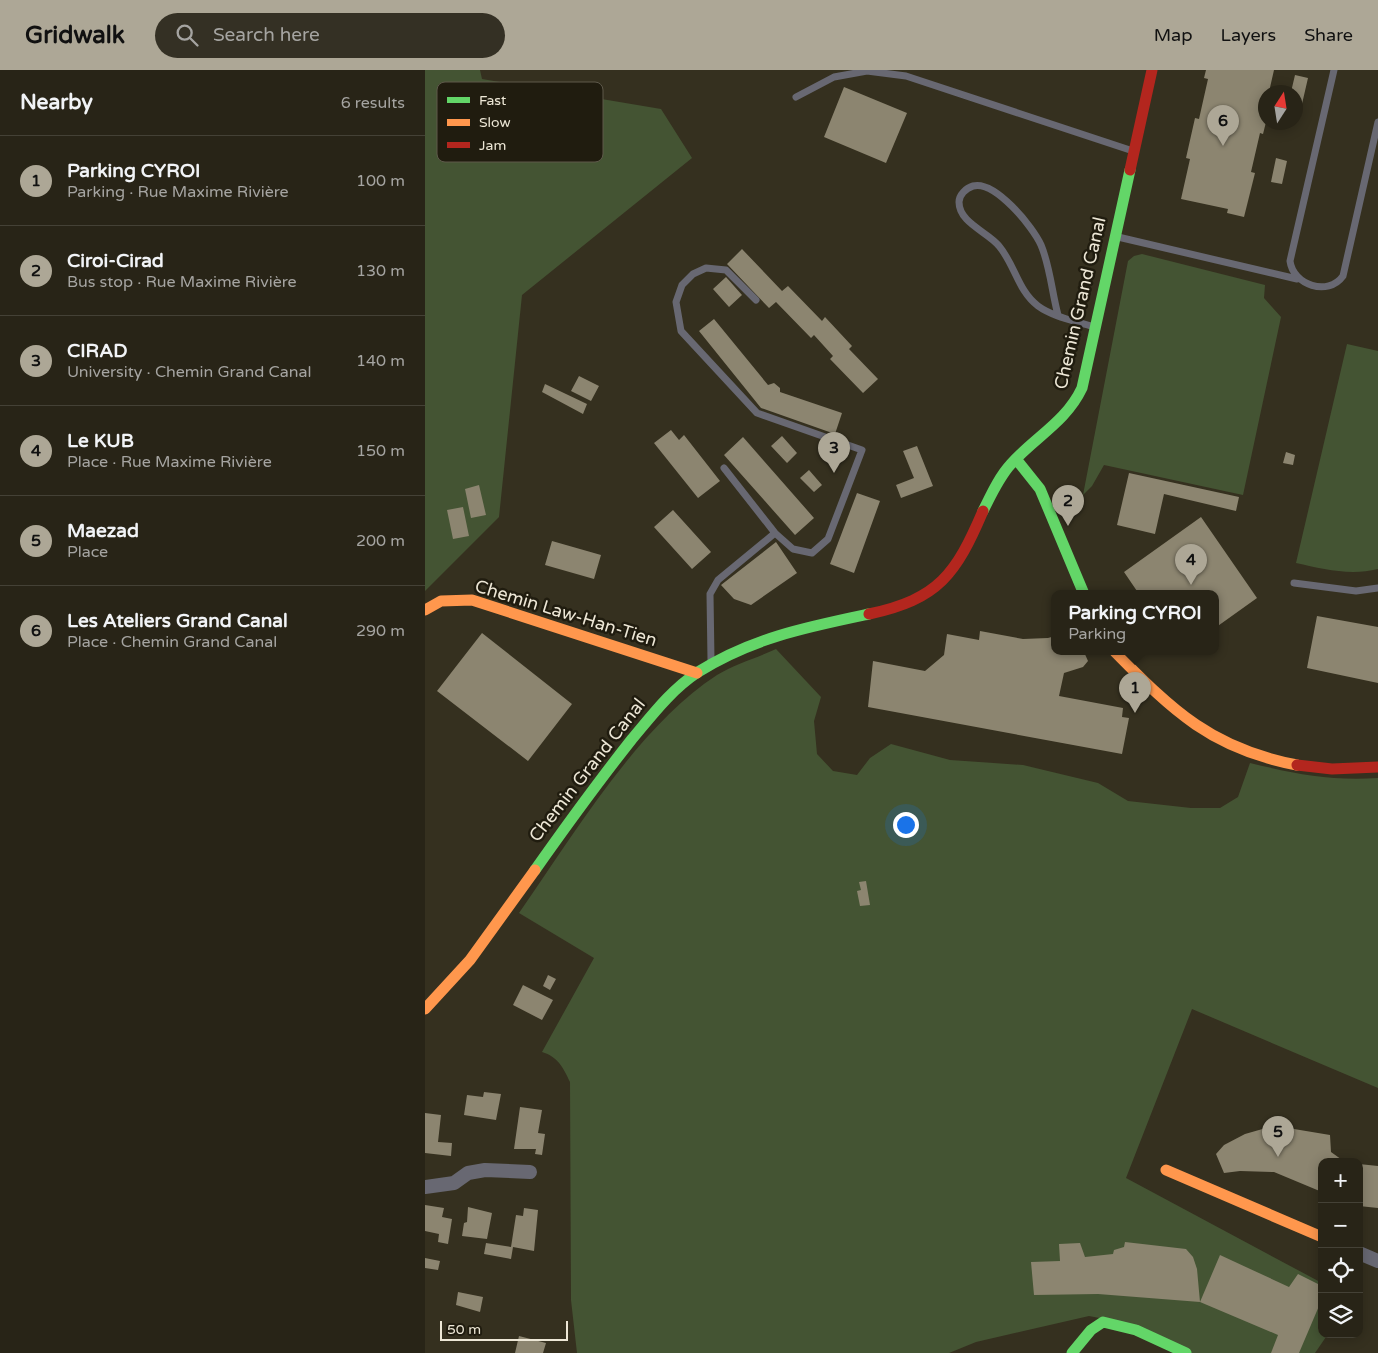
<!DOCTYPE html>
<html lang="en">
<head>
<meta charset="utf-8">
<style>
  :root { --surface:#282417; --page:#343024; --text:#f1f3f6; --muted:#a5a4a1; --line:#444136; --accent:#ada796 }
  body { margin:0; font-family:"Varela Round",sans-serif; background:var(--page); color:var(--text) }
  .controls { position:absolute; right:15px; bottom:15px; display:grid; overflow:hidden; border-radius:10px; box-shadow:0 2px 12px #0003 }
  .controls button { width:45px; height:45px; display:grid; place-items:center; padding:0; border:0; border-bottom:1px solid var(--line); background:var(--surface); color:var(--text); font:25px sans-serif }
  .compass { position:absolute; left:833px; top:15px; width:45px; height:45px; border-radius:50%; background:var(--surface); box-shadow:0 2px 12px #0003; rotate:12deg }
  .scale { position:absolute; left:15px; bottom:12px; width:128px; box-sizing:border-box; padding-left:5px; border:2px solid #ede7d6; border-top:0; font-size:14px; line-height:18px; white-space:nowrap; color:#ede7d6; -webkit-text-stroke:4px #201c0f; paint-order:stroke }
  .you { position:absolute; left:480px; top:754px; width:18px; height:18px; margin:-12px; border:4px solid #fff; border-radius:50%; background:#1a73e8; box-shadow:0 0 0 8px #1a73e833 }
  .badge { display:grid; place-items:center; width:32px; height:32px; border-radius:50%; background:var(--accent); color:#111; font-size:16px; font-weight:700 }
  .pin { position:absolute; translate:-50% -41px; filter:drop-shadow(0 1px 2px #0008) }
  .pin::after { content:''; position:absolute; top:26px; width:18px; height:15px; background:inherit; clip-path:polygon(0 0,100% 0,50% 100%) }
  .popup { position:absolute; left:626px; top:520px; width:168px; height:65px; box-sizing:border-box; display:grid; place-content:center; border-radius:10px; background:var(--surface); filter:drop-shadow(0 1px 4px #0005); font-size:16px; white-space:nowrap; color:var(--muted) }
  .popup b { font-size:19px; color:var(--text) }
  .popup::after { content:''; position:absolute; left:50%; top:100%; margin-left:-10px; border:10px solid transparent; border-top-color:var(--surface) }
  .list { margin:0; padding:0; list-style:none }
  h2 { display:flex; justify-content:space-between; align-items:center; height:65px; margin:0; padding:0 20px; font-size:21px }
  h2 small { font-size:16px; font-weight:400; color:var(--muted) }
  .list li { display:grid; grid-template-columns:32px 1fr auto; gap:15px; align-items:center; box-sizing:border-box; height:90px; padding:0 20px; border-top:1px solid var(--line) }
  .list b { display:block; font-size:19px; white-space:nowrap }
  .list p { margin:0; font-size:16px; white-space:nowrap; color:var(--muted) }
  .list em { font-size:16px; font-style:normal; color:var(--muted) }
  .icon { flex:none; width:28px; height:28px; fill:none; stroke:currentColor; stroke-width:2; stroke-linecap:round; stroke-linejoin:round }
  .map { position:relative; flex:none; width:953px; height:1283px; overflow:hidden }
  header { display:flex; align-items:center; gap:30px; box-sizing:border-box; height:70px; padding:0 25px; background:var(--accent); color:#111 }
  header strong { font-size:24px }
  nav { display:flex; gap:28px; margin-inline-start:auto; font-size:18px }
  .search { width:350px; height:45px; background:var(--page); display:flex; align-items:center; gap:12px; box-sizing:border-box; padding:0 18px; border-radius:28px; color:var(--muted); font-size:19px }
  main { display:flex }
  aside { flex:1; background:var(--surface) }
  .map>svg:first-child { display:block }
  .green { fill:#445433 }
  .building { fill:#8c8570 }
  .lines { fill:none; stroke-linecap:round; stroke-linejoin:round }
  .lane { stroke:#686872; stroke-width:7 }
  .street { stroke:#686872; stroke-width:14 }
  .fast { stroke:#63d668; stroke-width:11 }
  .slow { stroke:#ff974d; stroke-width:11 }
  .jam { stroke:#b3261e; stroke-width:11 }
  .labels { text-anchor:middle; dominant-baseline:central; stroke-width:5; stroke-linejoin:round; paint-order:stroke }
  .street-label { font-size:18px; fill:#ede7d6; stroke:#201c0f }
  .key { fill:#201c0f; stroke:#5e594b; stroke-width:1 }
  .key-label { font-size:14px; fill:#ede7d6 }
</style>
</head>
<body>
<header>
<strong>Gridwalk</strong>
<div class="search"><svg class="icon" aria-label="search" viewBox="0 0 24 24"><circle cx="10" cy="10" r="6"/><path d="M15 15l6 6"/></svg>Search here</div>
<nav><a>Map</a><a>Layers</a><a>Share</a></nav>
</header>
<main>
<aside>
<h2>Nearby<small>6 results</small></h2>
<ul class="list">
<li><span class="badge">1</span><div><b>Parking CYROI</b><p>Parking · Rue Maxime Rivière</p></div><em>100 m</em></li>
<li><span class="badge">2</span><div><b>Ciroi-Cirad</b><p>Bus stop · Rue Maxime Rivière</p></div><em>130 m</em></li>
<li><span class="badge">3</span><div><b>CIRAD</b><p>University · Chemin Grand Canal</p></div><em>140 m</em></li>
<li><span class="badge">4</span><div><b>Le KUB</b><p>Place · Rue Maxime Rivière</p></div><em>150 m</em></li>
<li><span class="badge">5</span><div><b>Maezad</b><p>Place</p></div><em>200 m</em></li>
<li><span class="badge">6</span><div><b>Les Ateliers Grand Canal</b><p>Place · Chemin Grand Canal</p></div><em>290 m</em></li>
</ul>
</aside>
<div class="map">
<svg width="953" height="1283" viewBox="0 0 953 1283">
  <rect width="100%" height="100%" fill="#35301f"/>
  <!-- green -->
  <path class="green" d="M0,0H55L57,9L236,39L267,88L97,225L74,447L0,521Z
    M717,184L840,215L839,228L856,247L818,425L679,395L667,416L658,425L703,191L709,186Z
    M922,274L953,281V499C925,506 898,499 871,493Z
    M351,579L396,627L389,651L392,684L408,701L432,705L445,688L466,674L525,690L598,695L673,713L703,731L766,738H795L813,727L825,693C871,704 905,711 953,708V1018L767,939L701,1108L897,1213V1264H903L890,1283H766L711,1255L664,1246L551,1272L524,1283H152L146,1230L145,1012C138,997 133,987 117,982L169,888L94,843C148,766 213,656 292,605C310,594 332,588 351,579Z"/>
  <!-- building -->
  <path class="building" d="M781,0H849L844,22H841V52L838,64L835,63L826,102L830,103L819,147L802,143L803,139L756,129L765,89L761,88L770,48L774,49L783,9L779,8Z
    M870,5L883,8L877,34L871,33V22H866Z
    M419,17L482,43L461,93L399,67Z
    M851,88L862,91L857,114L846,112Z
    M317,179L357,221L363,216L397,251L400,247L427,276L424,279L453,309L438,323L405,289L408,286L389,265L386,268L351,232L344,238L302,194Z
    M301,207L317,225L304,237L288,219Z
    M289,249L343,315L349,313L355,318V322L417,343L410,364L336,338L274,261Z
    M154,306L174,316L166,331L146,321Z
    M120,314L162,334L158,344L117,322Z
    M246,360L254,370L259,365L295,411L273,428L229,373Z
    M357,366L372,383L362,393L346,376Z
    M318,367L389,448L370,465L299,385Z
    M492,376L508,416L476,428L471,415L489,408L478,381Z
    M861,382L870,385L868,395L858,393Z
    M384,400L397,415L389,422L375,408Z
    M704,403L814,427L811,441L739,424L730,464L692,455Z
    M54,415L61,445L46,448L40,419Z
    M432,423L455,431L429,503L405,494Z
    M38,437L44,466L28,469L22,440Z
    M248,440L286,482L267,499L229,457Z
    M776,447L832,528L790,558V524H714L699,502Z
    M127,471L176,485L169,509L120,495Z
    M351,472L372,503L326,535L309,529L296,515Z
    M892,546L953,557V613L882,598Z
    M555,561L598,569L623,568L630,566V582H659L663,591L658,597L639,603L634,626L698,638L697,647L704,648L697,684L443,637L448,591L500,601L519,585L522,564L554,570Z
    M57,563L147,634L103,691L12,621Z
    M441,811L445,835L435,836L432,821L436,820L434,812Z
    M123,905L131,909L125,920L118,916Z
    M98,915L128,930L117,950L88,935Z
    M59,1022L76,1024L71,1050L39,1045L42,1025L58,1027Z
    M95,1037L117,1040L113,1063L120,1064L117,1085L110,1084L111,1079H89Z
    M0,1043L16,1045L13,1072L27,1073L26,1086L0,1083Z
    M857,1057L905,1065L906,1082L920,1092H897V1122L849,1102L815,1101L799,1103L791,1084L799,1075L820,1064L841,1058Z
    M934,1094L953,1096V1138L934,1136Z
    M0,1135L19,1138L17,1147L27,1149L23,1174L13,1172L14,1164L0,1161Z
    M43,1137L67,1143L62,1169L37,1166L39,1153L42,1152Z
    M99,1138L113,1140L109,1181L88,1177L86,1189L59,1184L61,1173L86,1177L91,1145L98,1146Z
    M700,1172L761,1179L768,1187L772,1199L775,1232L795,1185L864,1217L873,1204L897,1216V1229L874,1283H846L853,1265L775,1232L673,1224L609,1225L606,1192L635,1191L634,1174L655,1173L660,1187L688,1184L689,1180L699,1177Z
    M0,1188L15,1191L13,1200L0,1198Z
    M33,1222L58,1227L55,1242L31,1235Z
    M94,1266L121,1273L118,1283H90Z"/>
  <g class="lines">
    <!-- lane -->
    <path class="lane" d="M909,0L865,191C868,215 903,227 918,206L953,52
      M371,27L409,7L442,1L481,6L708,81
      M693,167L872,209
      M633,245C627,223 625,196 616,175C608,157 570,110 548,116C541,118 534,125 534,132C534,153 563,162 574,176C590,195 593,221 613,236C628,247 651,251 669,257
      M299,398L350,463L368,479L387,483L403,469L437,380L332,343L256,261L251,232L257,215L268,204L281,198L301,200L331,230
      M869,513L931,521L953,518
      M286,590L285,524L293,510L350,463"/>
    <!-- street -->
    <path class="street" d="M0,1117L29,1113L43,1103L60,1100L105,1102
      M934,1183L953,1191"/>
    <!-- fast -->
    <path class="fast" d="M591,389L615,419L659,524
      M558,441C566,425 574,407 586,394C610,367 641,352 657,318L705,100
      M110,800C141,756 173,712 207,669C228,644 246,620 273,602C327,568 382,557 444,544
      M647,1283L666,1260L678,1252L711,1260L761,1283"/>
    <!-- slow -->
    <path class="slow" d="M0,540L16,531L47,530L272,603
      M690,582C748,641 787,679 872,695
      M0,939L45,890L110,800
      M741,1100L897,1167"/>
    <!-- jam -->
    <path class="jam" d="M705,100L727,0
      M444,544C514,529 531,504 558,441
      M872,695L907,699L953,697"/>
  </g>
  <g class="labels">
    <!-- street labels -->
    <g class="street-label">
      <text transform="translate(655 233) rotate(-77)">Chemin Grand Canal</text>
      <text transform="translate(141 543) rotate(17)">Chemin Law-Han-Tien</text>
      <text transform="translate(162 700) rotate(-52)">Chemin Grand Canal</text>
    </g>
  </g>
  <!-- legend -->
  <rect x="12" y="12" width="166" height="80" rx="8" class="key"/>
  <rect x="22" y="27" width="23" height="6" fill="#63d668"/>
  <rect x="22" y="49" width="23" height="7" fill="#ff974d"/>
  <rect x="22" y="72" width="23" height="6" fill="#b3261e"/>
  <g class="key-label">
    <text x="54" y="35">Fast</text>
    <text x="54" y="57">Slow</text>
    <text x="54" y="80">Jam</text>
  </g>
</svg>
<div class="controls">
<button>+</button>
<button>−</button>
<button><svg class="icon" aria-label="locate" viewBox="0 0 24 24"><circle cx="12" cy="12" r="6"/><path d="M12 2v4M12 18v4M2 12h4M18 12h4"/></svg></button>
<button><svg class="icon" aria-label="layers" viewBox="0 0 24 24"><path d="M12 4l9 5-9 5-9-5zM3 14l9 5 9-5"/></svg></button>
</div>
<svg class="compass" viewBox="-18 -18 36 36"><path d="M0-13l5 13h-10z" fill="#e53935"/><path d="M0 13l5-13h-10z" fill="#a5a4a1"/></svg>
<div class="scale">50 m</div>
<div class="you"></div>
<div class="pin badge" style="left:710px;top:643px">1</div>
<div class="popup"><b>Parking CYROI</b>Parking</div>
<div class="pin badge" style="left:643px;top:456px">2</div>
<div class="pin badge" style="left:409px;top:403px">3</div>
<div class="pin badge" style="left:766px;top:515px">4</div>
<div class="pin badge" style="left:853px;top:1087px">5</div>
<div class="pin badge" style="left:798px;top:76px">6</div>
</div>
</main>
</body>
</html>
